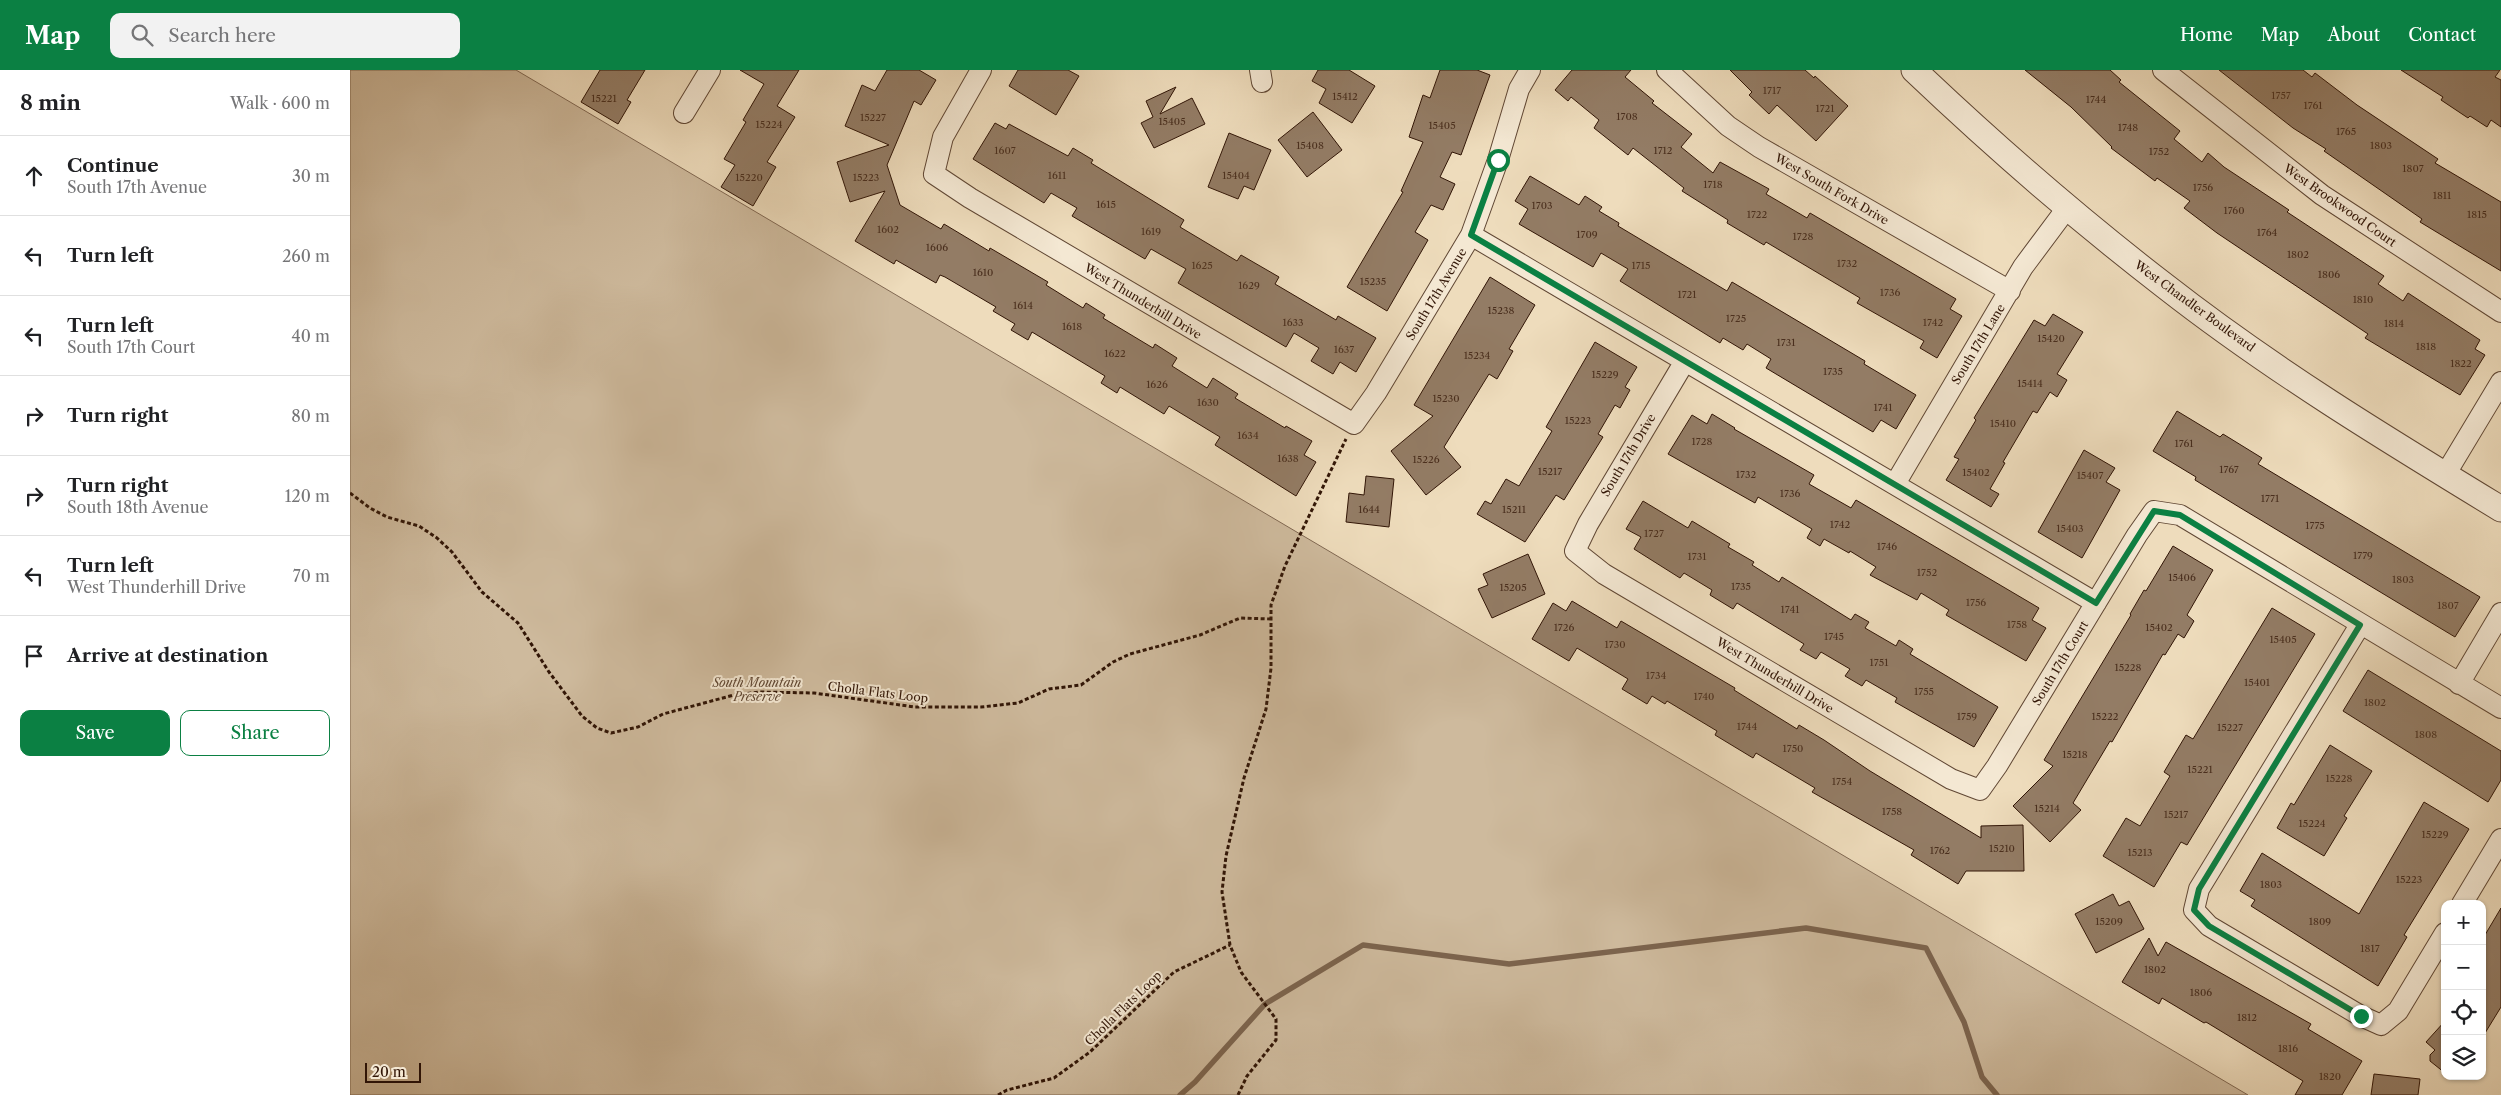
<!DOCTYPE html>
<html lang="en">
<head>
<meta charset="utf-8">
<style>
  :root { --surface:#fff; --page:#f2f2f2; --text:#202124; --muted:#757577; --line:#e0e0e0; --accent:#0b8043 }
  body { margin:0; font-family:"Libre Caslon Text",serif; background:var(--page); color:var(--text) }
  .controls { position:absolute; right:15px; bottom:15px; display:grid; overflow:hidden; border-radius:10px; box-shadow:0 1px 4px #0004 }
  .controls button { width:45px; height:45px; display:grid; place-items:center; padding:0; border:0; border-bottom:1px solid var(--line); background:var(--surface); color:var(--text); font:25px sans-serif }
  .scale { position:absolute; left:15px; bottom:12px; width:56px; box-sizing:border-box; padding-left:5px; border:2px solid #311506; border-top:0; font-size:14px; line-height:18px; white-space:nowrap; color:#311506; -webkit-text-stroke:4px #f4e8d3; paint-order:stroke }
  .stop { position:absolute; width:15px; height:15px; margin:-11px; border:4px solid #0b8043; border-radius:50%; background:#fff }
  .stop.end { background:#0b8043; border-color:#fff; box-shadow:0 1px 5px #0008 }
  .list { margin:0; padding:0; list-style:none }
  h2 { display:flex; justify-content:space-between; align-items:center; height:65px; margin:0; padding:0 20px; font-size:21px }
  h2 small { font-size:16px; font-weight:400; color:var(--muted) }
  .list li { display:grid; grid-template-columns:32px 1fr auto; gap:15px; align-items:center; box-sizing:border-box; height:80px; padding:0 20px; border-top:1px solid var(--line) }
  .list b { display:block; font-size:19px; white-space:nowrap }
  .list p { margin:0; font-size:16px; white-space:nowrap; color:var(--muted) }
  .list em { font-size:16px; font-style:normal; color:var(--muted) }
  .actions { display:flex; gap:10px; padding:15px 20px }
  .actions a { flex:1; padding:11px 0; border:1px solid var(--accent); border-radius:10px; text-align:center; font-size:18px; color:var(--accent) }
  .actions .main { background:var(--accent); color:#fff }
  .icon { flex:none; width:28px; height:28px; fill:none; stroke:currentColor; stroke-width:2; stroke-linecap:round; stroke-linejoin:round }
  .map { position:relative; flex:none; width:2151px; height:1025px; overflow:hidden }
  header { display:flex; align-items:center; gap:30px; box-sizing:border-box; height:70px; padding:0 25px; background:var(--accent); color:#fff }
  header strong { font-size:24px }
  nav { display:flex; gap:28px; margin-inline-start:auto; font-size:18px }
  .search { width:350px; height:45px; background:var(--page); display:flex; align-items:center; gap:12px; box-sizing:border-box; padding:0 18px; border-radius:10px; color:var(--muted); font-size:19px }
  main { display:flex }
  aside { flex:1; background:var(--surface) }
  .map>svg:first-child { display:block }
  .green { fill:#ceba9d; stroke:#806852 }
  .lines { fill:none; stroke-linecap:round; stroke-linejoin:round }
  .stream { stroke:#7c644e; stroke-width:5.5 }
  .building { fill:#937c65; stroke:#311506 }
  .minor-casing { stroke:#604734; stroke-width:22 }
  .tertiary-casing { stroke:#604734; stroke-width:27 }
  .path { stroke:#311506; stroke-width:3; stroke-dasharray:4 2.5; stroke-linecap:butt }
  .minor { stroke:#f4e8d3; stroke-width:20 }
  .tertiary { stroke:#f4e8d3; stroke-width:25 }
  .route { stroke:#0b8043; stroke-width:6 }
  .labels { text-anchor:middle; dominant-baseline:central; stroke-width:4; stroke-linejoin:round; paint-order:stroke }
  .number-label { font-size:10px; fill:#4a2f1e }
  .street-label { font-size:12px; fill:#311506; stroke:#f4e8d3 }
  .park-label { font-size:12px; font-style:italic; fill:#604733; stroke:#f4e8d3 }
</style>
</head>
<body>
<header>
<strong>Map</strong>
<div class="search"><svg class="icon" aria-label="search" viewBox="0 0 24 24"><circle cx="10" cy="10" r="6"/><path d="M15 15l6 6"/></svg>Search here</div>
<nav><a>Home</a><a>Map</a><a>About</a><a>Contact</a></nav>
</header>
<main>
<aside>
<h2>8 min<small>Walk · 600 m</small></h2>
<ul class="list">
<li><svg class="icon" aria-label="ahead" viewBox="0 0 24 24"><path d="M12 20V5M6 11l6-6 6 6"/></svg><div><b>Continue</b><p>South 17th Avenue</p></div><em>30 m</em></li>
<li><svg class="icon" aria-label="left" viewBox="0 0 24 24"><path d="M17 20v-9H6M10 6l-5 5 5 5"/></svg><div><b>Turn left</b></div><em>260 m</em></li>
<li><svg class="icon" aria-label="left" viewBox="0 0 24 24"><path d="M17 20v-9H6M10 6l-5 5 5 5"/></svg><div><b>Turn left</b><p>South 17th Court</p></div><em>40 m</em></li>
<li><svg class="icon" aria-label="right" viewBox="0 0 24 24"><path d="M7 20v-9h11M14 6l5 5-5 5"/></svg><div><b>Turn right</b></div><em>80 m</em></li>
<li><svg class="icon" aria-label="right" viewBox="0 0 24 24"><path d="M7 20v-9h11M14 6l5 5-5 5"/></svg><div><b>Turn right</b><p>South 18th Avenue</p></div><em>120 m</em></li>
<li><svg class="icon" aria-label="left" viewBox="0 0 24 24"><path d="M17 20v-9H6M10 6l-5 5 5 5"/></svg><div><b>Turn left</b><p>West Thunderhill Drive</p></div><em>70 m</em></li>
<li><svg class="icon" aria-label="arrive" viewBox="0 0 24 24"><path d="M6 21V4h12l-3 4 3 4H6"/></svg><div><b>Arrive at destination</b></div></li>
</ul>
<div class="actions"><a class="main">Save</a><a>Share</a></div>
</aside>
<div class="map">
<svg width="2151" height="1025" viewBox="0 0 2151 1025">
  <rect width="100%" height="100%" fill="#eedcbc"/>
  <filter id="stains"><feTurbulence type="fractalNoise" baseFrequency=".004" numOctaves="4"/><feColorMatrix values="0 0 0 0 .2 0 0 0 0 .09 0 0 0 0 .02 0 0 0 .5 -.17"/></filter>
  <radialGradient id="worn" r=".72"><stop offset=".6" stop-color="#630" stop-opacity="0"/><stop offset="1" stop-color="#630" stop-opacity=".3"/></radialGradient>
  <!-- green -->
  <path class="green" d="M0,0H166L1898,1025H0Z"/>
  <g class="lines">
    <!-- stream -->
    <path class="stream" d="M830,1025L845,1012L915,934L1013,875L1159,894L1456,858L1576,878L1614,952L1632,1007L1647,1025"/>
  </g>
  <!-- building -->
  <path class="building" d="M250,0H295L277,30L281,32L268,54L231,32Z
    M390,0H449L427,36L445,47L417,92L426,97L403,136L371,117L385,95L374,89L396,52L393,50L414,14Z
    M537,0H569L586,10L571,35L564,31L537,95L550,135L591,159L594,154L639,181L640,178L698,212L696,215L733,238L736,233L755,245L753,248L803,278L805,274L827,288L822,296L857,318L863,308L888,324L885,328L935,358L936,356L962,371L954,385L966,392L946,426L865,375L870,367L819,336L814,344L770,317L767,323L751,313L755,306L682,262L678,270L661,260L665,254L643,241L646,237L595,207L590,205L586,213L546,190L544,194L505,171L535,121L500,132L487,92L539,75L495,56L512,15L525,21Z
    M668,0H718L729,6L706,45L659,16Z
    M968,0H999L1025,16L1002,53L969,33L976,19L962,11Z
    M1090,0H1127L1140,5L1111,85L1102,82L1090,107L1105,114L1093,140L1081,135L1065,162L1078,170L1037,241L997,217L1053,122L1051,121L1073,72L1059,67L1073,25L1080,28Z
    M1222,0H1281L1275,7L1304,31L1302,33L1342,64L1331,77L1363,103L1370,92L1419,119L1416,124L1457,148L1460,143L1606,229L1600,239L1612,246L1587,288L1570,278L1574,271L1507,233L1510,228L1416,172L1414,175L1377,153L1378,150L1332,121L1334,118L1283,78L1278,85L1244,58L1249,50L1221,27L1218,31L1205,20Z
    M1380,0H1455L1464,8L1465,6L1498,36L1466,71L1427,35L1419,44L1399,25L1402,22Z
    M1675,0H1760L1771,10L1769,12L1830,61L1824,69L1852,92L1858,83L1874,97L1939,140L1937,142L2034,206L2028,214L2053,231L2058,223L2130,270L2125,279L2135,285L2110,325L2015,268L2018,264L1867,163L1834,138L1840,131L1807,108L1805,111L1761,78L1762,77L1721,37Z
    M1869,0H1953L1962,7L1965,3L2007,35L2088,89L2085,93L2151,132V201L2070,152L2072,149L1974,81L1976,79L1943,58Z
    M2051,0H2150L2145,7L2151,10V57L2141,50L2137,57L2120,46L2118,48L2091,30L2093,27Z
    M826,17L810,44L842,28L855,54L804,78L791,53L803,47L796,31Z
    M963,42L992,80L957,107L928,70Z
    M645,53L656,59L659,54L718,86L723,78L743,90L741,93L834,150L830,157L887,191L891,185L929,207L925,214L986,250L988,246L1026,268L1006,302L990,292L983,304L961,291L969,278L944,263L936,277L828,213L836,199L801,179L795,189L722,146L727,138L701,123L694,133L623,89Z
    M879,63L921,80L904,120L894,116L888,129L858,117Z
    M1180,106L1229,135L1235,126L1252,137L1249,141L1269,153L1268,156L1330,193L1377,221L1382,212L1515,291L1514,294L1566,325L1546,359L1531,350L1523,362L1416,298L1421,289L1397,274L1393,280L1373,268L1370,273L1270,211L1278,199L1251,183L1243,197L1169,154L1178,139L1165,131Z
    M1140,207L1185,235L1159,279L1163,281L1147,309L1139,304L1094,377L1111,397L1076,425L1041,381L1083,346L1064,335Z
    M1703,244L1733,262L1707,304L1717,310L1707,327L1700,322L1687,343L1683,341L1653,392L1655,393L1640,419L1649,424L1641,437L1596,410L1609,389L1604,387L1626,350L1624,348L1684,250L1695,256Z
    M1245,272L1287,297L1275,317L1280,320L1270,338L1265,335L1248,364L1253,367L1214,430L1206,425L1175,472L1127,444L1135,431L1141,434L1156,409L1169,416L1202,361L1196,357Z
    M1827,341L1870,367L1873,364L1912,388L1908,394L2130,527L2105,567L1889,437L1845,410L1846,407L1803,381Z
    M1362,344L1385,358L1384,359L1464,405L1459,414L1501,438L1506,430L1689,538L1682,550L1696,558L1676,591L1596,545L1599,540L1571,523L1567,530L1520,505L1526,497L1500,481L1499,483L1474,469L1470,476L1457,468L1462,459L1408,427L1405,433L1318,384L1342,345L1357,354Z
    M1734,380L1765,398L1756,412L1770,420L1732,488L1688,462Z
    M1016,406L1044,409L1039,457L996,452L999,423L1014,425Z
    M1293,431L1338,458L1342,451L1380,474L1378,477L1404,492L1402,495L1429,512L1432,507L1501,550L1505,544L1519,552L1515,558L1546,576L1549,570L1563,579L1560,584L1648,637L1624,677L1545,632L1547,628L1516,610L1512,616L1495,606L1500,599L1471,582L1466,589L1450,580L1454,574L1387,533L1383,539L1360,525L1362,520L1334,503L1330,508L1284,479L1291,467L1276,459Z
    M1823,476L1863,500L1837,545L1844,551L1834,568L1828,564L1815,585L1813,584L1762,672L1760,671L1723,733L1731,740L1700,772L1663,736L1703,696L1694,690L1781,545L1780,544L1794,520L1796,521Z
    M1178,484L1195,524L1142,548L1128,519L1138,515L1133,504Z
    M1222,531L1267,558L1271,551L1385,618L1384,620L1447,659L1449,655L1474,670L1520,701L1631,768V756L1673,755L1674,801H1616L1608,814L1561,785L1564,780L1462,722L1465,718L1406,683L1403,688L1365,665L1367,661L1317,631L1315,634L1302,626L1297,634L1272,619L1278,609L1227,578L1219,591L1182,569L1203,533L1216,541Z
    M1922,538L1965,564L1837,775L1831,772L1804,817L1753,786L1776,748L1790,756L1820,706L1814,702L1836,665L1843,669Z
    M2018,600L2151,681V710L2138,732L1993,641Z
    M1980,675L2022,701L1994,746L1997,748L1974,786L1927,758L1941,733L1944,735Z
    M2074,732L2119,759L2054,865L2057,867L2028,916L1901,836L1905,830L1890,821L1912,783L2009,844Z
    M1763,824L1769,836L1779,831L1794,859L1746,883L1725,844Z
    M2151,838V937L2132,968V870Z
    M1799,868L1808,886L1816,872L1961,954L1958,959L2012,991L1992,1025H1945L1953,1011L1856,952L1854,953L1812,928L1809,934L1772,912Z
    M2095,951V1003L2080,991V985L2085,980L2076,972Z
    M2024,1004L2070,1009L2068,1025H2021Z"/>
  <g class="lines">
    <defs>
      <path id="minor" d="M631,0L593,67L584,104L620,128L1004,354L1026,323L1121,165L1148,90L1169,19L1180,0
        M910,0L912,12
        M1317,0L1378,56L1409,77L1660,221
        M1813,0L1972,125L2151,242
        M334,43L360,0
        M1121,165L1746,533
        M1335,291L1238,454L1225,481L1254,504L1601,709L1630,720L1647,696L1787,465L1804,441L1830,445L2151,638
        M2095,405L2151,312
        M1545,414L1673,197L1717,138
        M2010,555L1849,819L1844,840L1859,856L2011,946L2031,955L2048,941L2095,863
        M2109,614L2151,543
        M2112,834L2151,769"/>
      <path id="tertiary" d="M1564,0C1644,76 1728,149 1815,216C1921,299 2036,369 2151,439"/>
    </defs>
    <!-- minor casing -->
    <use href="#minor" class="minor-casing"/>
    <!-- tertiary casing -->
    <use href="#tertiary" class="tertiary-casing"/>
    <!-- path -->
    <path class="path" d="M0,423L20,438L37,447L69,456L87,468L102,482L132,522L168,553L199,602L232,646L247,658L261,663L288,657L313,644L384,625L409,622L464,623L565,637H631L668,633L699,619L731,615L763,592L780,584L850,565L890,548L921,549
      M648,1025L657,1020L704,1008L740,982L824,902L880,875
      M888,1025L897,1006L926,970V949L891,902L880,875L872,822L876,786L894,708L916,639L921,598V535L935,496L996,369"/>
    <!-- minor -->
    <use href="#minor" class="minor"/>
    <!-- tertiary -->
    <use href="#tertiary" class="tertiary"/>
  </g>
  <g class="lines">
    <!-- route -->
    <path class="route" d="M1148,90L1121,165L1746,533L1804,441L1830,445L2010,555L1849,819L1844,840L1859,856L2011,946"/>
  </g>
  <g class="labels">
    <!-- number labels -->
    <g class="number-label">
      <text x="1422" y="20">1717</text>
      <text x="1931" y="25">1757</text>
      <text x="995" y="26">15412</text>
      <text x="254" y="28">15221</text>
      <text x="1746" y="29">1744</text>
      <text x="1963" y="35">1761</text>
      <text x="1475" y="38">1721</text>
      <text x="1277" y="46">1708</text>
      <text x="523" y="47">15227</text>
      <text x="822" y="51">15405</text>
      <text x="419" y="54">15224</text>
      <text x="1092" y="55">15405</text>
      <text x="1778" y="57">1748</text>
      <text x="1996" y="61">1765</text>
      <text x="960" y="75">15408</text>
      <text x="2031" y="75">1803</text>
      <text x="655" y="80">1607</text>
      <text x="1313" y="80">1712</text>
      <text x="1809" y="81">1752</text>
      <text x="2063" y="98">1807</text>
      <text x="707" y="105">1611</text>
      <text x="886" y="105">15404</text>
      <text x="399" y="107">15220</text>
      <text x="516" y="107">15223</text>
      <text x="1363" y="114">1718</text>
      <text x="1853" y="117">1756</text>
      <text x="2092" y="125">1811</text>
      <text x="756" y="134">1615</text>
      <text x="1192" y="135">1703</text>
      <text x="1884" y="140">1760</text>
      <text x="1407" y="144">1722</text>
      <text x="2127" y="144">1815</text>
      <text x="538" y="159">1602</text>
      <text x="801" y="161">1619</text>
      <text x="1917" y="162">1764</text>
      <text x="1237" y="164">1709</text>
      <text x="1453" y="166">1728</text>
      <text x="587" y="177">1606</text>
      <text x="1948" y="184">1802</text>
      <text x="1497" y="193">1732</text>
      <text x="852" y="195">1625</text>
      <text x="1291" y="195">1715</text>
      <text x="633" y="202">1610</text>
      <text x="1979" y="204">1806</text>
      <text x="1023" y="211">15235</text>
      <text x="899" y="215">1629</text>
      <text x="1540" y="222">1736</text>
      <text x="1337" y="224">1721</text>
      <text x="2013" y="229">1810</text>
      <text x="673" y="235">1614</text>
      <text x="1151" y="240">15238</text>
      <text x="1386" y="248">1725</text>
      <text x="943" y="252">1633</text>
      <text x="1583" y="252">1742</text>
      <text x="2044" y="253">1814</text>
      <text x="722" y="256">1618</text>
      <text x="1701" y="268">15420</text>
      <text x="1436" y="272">1731</text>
      <text x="2076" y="276">1818</text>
      <text x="994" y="279">1637</text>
      <text x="765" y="283">1622</text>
      <text x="1127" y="285">15234</text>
      <text x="2111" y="293">1822</text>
      <text x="1483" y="301">1735</text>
      <text x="1255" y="304">15229</text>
      <text x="1680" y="313">15414</text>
      <text x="807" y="314">1626</text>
      <text x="1096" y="328">15230</text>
      <text x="858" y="332">1630</text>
      <text x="1533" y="337">1741</text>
      <text x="1228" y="350">15223</text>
      <text x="1653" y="353">15410</text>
      <text x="898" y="365">1634</text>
      <text x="1352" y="371">1728</text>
      <text x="1834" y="373">1761</text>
      <text x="938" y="388">1638</text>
      <text x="1076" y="389">15226</text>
      <text x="1879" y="399">1767</text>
      <text x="1200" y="401">15217</text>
      <text x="1626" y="402">15402</text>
      <text x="1396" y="404">1732</text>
      <text x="1740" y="405">15407</text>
      <text x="1440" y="423">1736</text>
      <text x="1920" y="428">1771</text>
      <text x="1019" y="439">1644</text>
      <text x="1164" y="439">15211</text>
      <text x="1490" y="454">1742</text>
      <text x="1965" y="455">1775</text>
      <text x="1720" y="458">15403</text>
      <text x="1304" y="463">1727</text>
      <text x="1537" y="476">1746</text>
      <text x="2013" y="485">1779</text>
      <text x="1347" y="486">1731</text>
      <text x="1577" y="502">1752</text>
      <text x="1832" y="507">15406</text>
      <text x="2053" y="509">1803</text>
      <text x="1391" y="516">1735</text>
      <text x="1163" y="517">15205</text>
      <text x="1626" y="532">1756</text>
      <text x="2098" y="535">1807</text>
      <text x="1440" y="539">1741</text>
      <text x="1667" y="554">1758</text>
      <text x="1214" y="557">1726</text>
      <text x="1809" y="557">15402</text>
      <text x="1484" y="566">1745</text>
      <text x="1933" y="569">15405</text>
      <text x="1265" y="574">1730</text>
      <text x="1529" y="592">1751</text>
      <text x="1778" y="597">15228</text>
      <text x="1306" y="605">1734</text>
      <text x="1907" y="612">15401</text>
      <text x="1574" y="621">1755</text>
      <text x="1354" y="626">1740</text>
      <text x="2025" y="632">1802</text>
      <text x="1617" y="646">1759</text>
      <text x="1755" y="646">15222</text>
      <text x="1397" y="656">1744</text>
      <text x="1880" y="657">15227</text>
      <text x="2076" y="664">1808</text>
      <text x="1443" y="678">1750</text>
      <text x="1725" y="684">15218</text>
      <text x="1850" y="699">15221</text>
      <text x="1989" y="708">15228</text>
      <text x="1492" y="711">1754</text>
      <text x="1697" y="738">15214</text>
      <text x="1542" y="741">1758</text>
      <text x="1826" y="744">15217</text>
      <text x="1962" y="753">15224</text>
      <text x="2085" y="764">15229</text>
      <text x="1652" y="778">15210</text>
      <text x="1590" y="780">1762</text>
      <text x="1790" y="782">15213</text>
      <text x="2059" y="809">15223</text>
      <text x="1921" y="814">1803</text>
      <text x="1759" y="851">15209</text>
      <text x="1970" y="851">1809</text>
      <text x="2020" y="878">1817</text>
      <text x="1805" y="899">1802</text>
      <text x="1851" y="922">1806</text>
      <text x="1897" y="947">1812</text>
      <text x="1938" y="978">1816</text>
      <text x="1980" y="1006">1820</text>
    </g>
    <!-- street labels -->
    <g class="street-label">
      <text transform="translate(1482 119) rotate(30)">West South Fork Drive</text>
      <text transform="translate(1990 135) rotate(35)">West Brookwood Court</text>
      <text transform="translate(1086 224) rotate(-59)">South 17th Avenue</text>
      <text transform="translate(793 231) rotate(31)">West Thunderhill Drive</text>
      <text transform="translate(1845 236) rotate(36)">West Chandler Boulevard</text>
      <text transform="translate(1628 274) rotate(-59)">South 17th Lane</text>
      <text transform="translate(1278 385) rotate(-59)">South 17th Drive</text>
      <text transform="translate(1710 593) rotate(-59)">South 17th Court</text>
      <text transform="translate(1425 605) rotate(31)">West Thunderhill Drive</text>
      <text transform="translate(528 622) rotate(7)">Cholla Flats Loop</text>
      <text transform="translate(773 938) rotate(-44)">Cholla Flats Loop</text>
    </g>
    <!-- park labels -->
    <g class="park-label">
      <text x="407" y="612">South Mountain<tspan x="407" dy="14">Preserve</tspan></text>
    </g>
  </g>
  <rect width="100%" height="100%" filter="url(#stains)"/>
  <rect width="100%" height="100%" fill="url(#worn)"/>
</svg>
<div class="controls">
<button>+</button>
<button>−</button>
<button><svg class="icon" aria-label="locate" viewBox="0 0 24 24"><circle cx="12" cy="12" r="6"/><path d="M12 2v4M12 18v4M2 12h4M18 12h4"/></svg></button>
<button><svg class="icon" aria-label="layers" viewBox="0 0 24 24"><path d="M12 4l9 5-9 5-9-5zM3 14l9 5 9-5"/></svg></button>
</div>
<div class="scale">20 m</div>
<div class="stop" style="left:1148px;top:90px"></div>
<div class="stop end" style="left:2011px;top:946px"></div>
</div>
</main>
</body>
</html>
